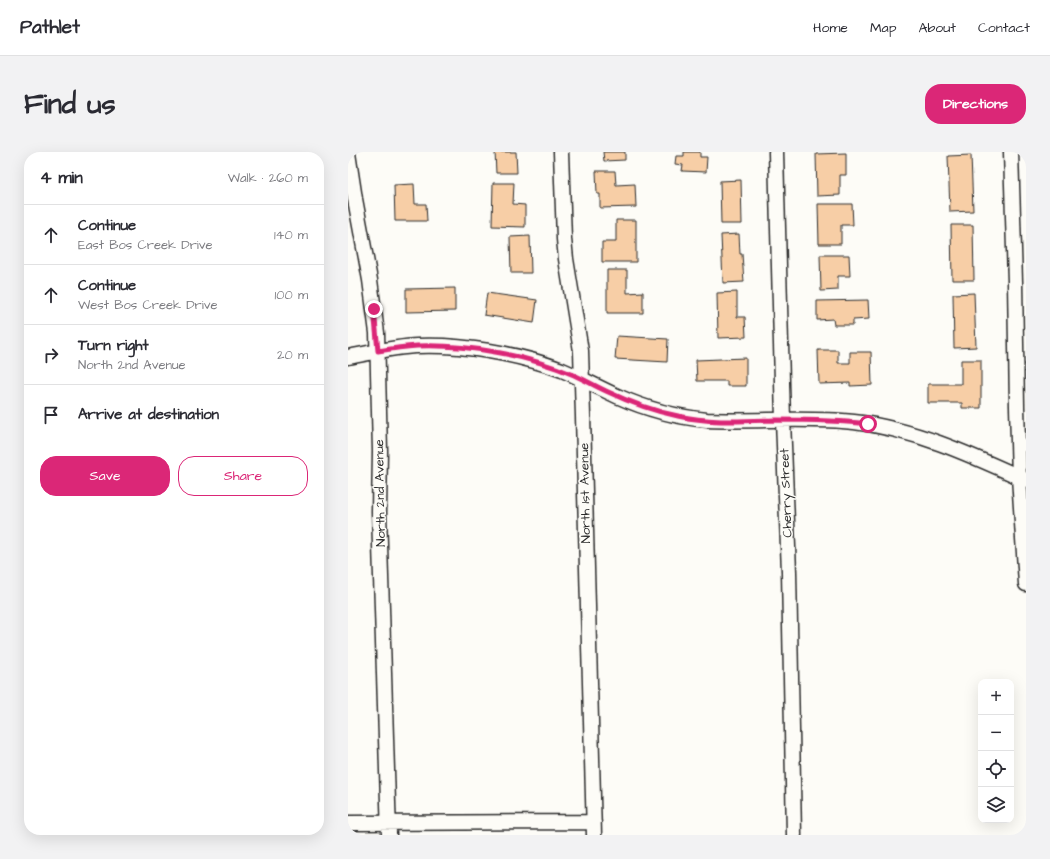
<!DOCTYPE html>
<html lang="en">
<head>
<meta charset="utf-8">
<style>
  :root { --surface:#fff; --page:#f2f2f3; --text:#2b2b33; --muted:#7c7c81; --line:#e1e1e2; --accent:#db2777 }
  body { margin:0; font-family:"Architects Daughter",sans-serif; background:var(--page); color:var(--text) }
  .controls { position:absolute; right:12px; bottom:12px; display:grid; overflow:hidden; border-radius:8px; box-shadow:0 4px 16px #0002 }
  .controls button { width:36px; height:36px; display:grid; place-items:center; padding:0; border:0; border-bottom:1px solid var(--line); background:var(--surface); color:var(--text); font:20px sans-serif }
  .stop { position:absolute; width:12px; height:12px; margin:-9px; border:3px solid #db2777; border-radius:50%; background:#fff }
  .stop.end { background:#db2777; border-color:#fff; box-shadow:0 1px 4px #0008 }
  .list { margin:0; padding:0; list-style:none }
  h2 { display:flex; justify-content:space-between; align-items:center; height:52px; margin:0; padding:0 16px; font-size:17px }
  h2 small { font-size:13px; font-weight:400; color:var(--muted) }
  .list li { display:grid; grid-template-columns:26px 1fr auto; gap:12px; align-items:center; box-sizing:border-box; height:60px; padding:0 16px; border-top:1px solid var(--line) }
  .list b { display:block; font-size:15px; white-space:nowrap }
  .list p { margin:0; font-size:13px; white-space:nowrap; color:var(--muted) }
  .list em { font-size:13px; font-style:normal; color:var(--muted) }
  .actions { display:flex; gap:8px; padding:12px 16px }
  .actions a { flex:1; padding:9px 0; border:1px solid var(--accent); border-radius:16px; text-align:center; font-size:14px; color:var(--accent) }
  .actions .main { background:var(--accent); color:#fff }
  .icon { flex:none; width:22px; height:22px; fill:none; stroke:currentColor; stroke-width:2; stroke-linecap:round; stroke-linejoin:round }
  .map { position:relative; flex:none; width:678px; height:683px; overflow:hidden; border-radius:16px }
  header { display:flex; align-items:center; gap:24px; box-sizing:border-box; height:56px; padding:0 20px; background:var(--surface); border-bottom:1px solid var(--line) }
  header strong { font-size:19px }
  nav { display:flex; gap:22px; margin-inline-start:auto; font-size:14px }
  .intro { display:flex; align-items:center; justify-content:space-between; box-sizing:border-box; height:96px; padding:0 24px }
  h1 { margin:0; font-size:28px }
  .button { padding:10px 18px; border-radius:16px; background:var(--accent); color:#fff; font-size:14px; font-weight:700 }
  main { display:flex; gap:24px; padding:0 24px }
  aside { flex:1; background:var(--surface); border-radius:16px; box-shadow:0 4px 16px #0002 }
  .map>svg:first-child { display:block }
  .building { fill:#f7cea6; stroke:#2b2b2b }
  .lines { fill:none; stroke-linecap:round; stroke-linejoin:round }
  .street-casing { stroke:#2b2b2b; stroke-width:17 }
  .street { stroke:#fdfcf7; stroke-width:14 }
  .route { stroke:#db2777; stroke-width:5 }
  .labels { text-anchor:middle; dominant-baseline:central; stroke-width:3; stroke-linejoin:round; paint-order:stroke }
  .street-label { font-size:13px; fill:#2b2b2b; stroke:#fdfcf7 }
</style>
</head>
<body>
<header>
<strong>Pathlet</strong>
<nav><a>Home</a><a>Map</a><a>About</a><a>Contact</a></nav>
</header>
<div class="intro"><h1>Find us</h1><a class="button">Directions</a></div>
<main>
<aside>
<h2>4 min<small>Walk · 260 m</small></h2>
<ul class="list">
<li><svg class="icon" aria-label="ahead" viewBox="0 0 24 24"><path d="M12 20V5M6 11l6-6 6 6"/></svg><div><b>Continue</b><p>East Bos Creek Drive</p></div><em>140 m</em></li>
<li><svg class="icon" aria-label="ahead" viewBox="0 0 24 24"><path d="M12 20V5M6 11l6-6 6 6"/></svg><div><b>Continue</b><p>West Bos Creek Drive</p></div><em>100 m</em></li>
<li><svg class="icon" aria-label="right" viewBox="0 0 24 24"><path d="M7 20v-9h11M14 6l5 5-5 5"/></svg><div><b>Turn right</b><p>North 2nd Avenue</p></div><em>20 m</em></li>
<li><svg class="icon" aria-label="arrive" viewBox="0 0 24 24"><path d="M6 21V4h12l-3 4 3 4H6"/></svg><div><b>Arrive at destination</b></div></li>
</ul>
<div class="actions"><a class="main">Save</a><a>Share</a></div>
</aside>
<div class="map">
<svg width="678" height="683" viewBox="0 0 678 683">
  <rect width="100%" height="100%" fill="#fdfcf7"/>
  <filter id="ink" filterUnits="userSpaceOnUse"><feTurbulence type="fractalNoise" baseFrequency=".025" numOctaves="2"/><feDisplacementMap in="SourceGraphic" scale="8" xChannelSelector="R" yChannelSelector="G"/><feConvolveMatrix kernelMatrix="1 2 1 2 8 2 1 2 1" color-interpolation-filters="sRGB"/></filter>
  <g filter="url(#ink)">
    <!-- building -->
    <path class="building" d="M147,0H168L169,21H148Z
      M255,0H277V8L256,9Z
      M336,0H352V5H359L358,20L334,19L335,13L327,12L328,4H336Z
      M498,1V23H492V43L469,44L468,2Z
      M623,3L625,59L602,60L600,4Z
      M248,19H267L268,33L287,32L288,55L252,56V42H249Z
      M393,28L394,72H373L372,29Z
      M145,31H166L165,52L177,53V75L144,74Z
      M66,32L67,52H78L79,69H47L46,33Z
      M470,52H504L505,73H493V92H471Z
      M268,68H288V110H254V90H268Z
      M603,73H625L626,128H604Z
      M391,82L392,102H394L396,130L375,131L373,83Z
      M182,84L183,121H163L162,85Z
      M472,103H501L502,124H490V138L473,139Z
      M259,118H279V141L295,140V161H259Z
      M107,136V159L58,160V137Z
      M389,140V165H397L398,185L370,186L369,141Z
      M139,141L189,148L186,171L136,163Z
      M626,141L628,195L606,196L605,142Z
      M520,148L521,167L505,168V173H486L485,167L469,168V149Z
      M269,184L320,187L319,210L267,207Z
      M470,198H490V211H502V200H523L524,233L502,234V231L471,232Z
      M398,206V234H379V229H349L348,208Z
      M613,208H633V256H614V251H580V232H613Z"/>
    <g class="lines">
      <defs>
        <path id="street" d="M213,0L216,87L218,107L233,199L235,264L246,683
          M428,0L435,268L441,420L446,683
          M663,0L667,130L669,255L671,325L678,432
          M0,1L7,47L22,128L29,181L32,299L31,360L41,683
          M0,205C23,201 45,195 69,194C115,192 171,202 214,218C233,226 251,236 269,244C298,257 328,265 359,268C408,270 457,265 506,270C567,277 623,303 678,328
          M0,671L246,670"/>
      </defs>
      <!-- street casing -->
      <use href="#street" class="street-casing"/>
      <!-- street -->
      <use href="#street" class="street"/>
    </g>
  </g>
  <g class="lines" filter="url(#ink)">
    <!-- route -->
    <path class="route" d="M26,157L30,199C42,197 55,195 69,194C119,192 179,203 226,223C237,228 247,234 258,239C281,250 305,259 330,264C361,271 394,269 426,268C458,268 489,268 520,272"/>
  </g>
  <g class="labels">
    <!-- street labels -->
    <g class="street-label">
      <text transform="translate(32 341) rotate(-91)">North 2nd Avenue</text>
      <text transform="translate(237 341) rotate(-91)">North 1st Avenue</text>
      <text transform="translate(438 341) rotate(-92)">Cherry Street</text>
    </g>
  </g>
</svg>
<div class="controls">
<button>+</button>
<button>−</button>
<button><svg class="icon" aria-label="locate" viewBox="0 0 24 24"><circle cx="12" cy="12" r="6"/><path d="M12 2v4M12 18v4M2 12h4M18 12h4"/></svg></button>
<button><svg class="icon" aria-label="layers" viewBox="0 0 24 24"><path d="M12 4l9 5-9 5-9-5zM3 14l9 5 9-5"/></svg></button>
</div>
<div class="stop" style="left:520px;top:272px"></div>
<div class="stop end" style="left:26px;top:157px"></div>
</div>
</main>
</body>
</html>
